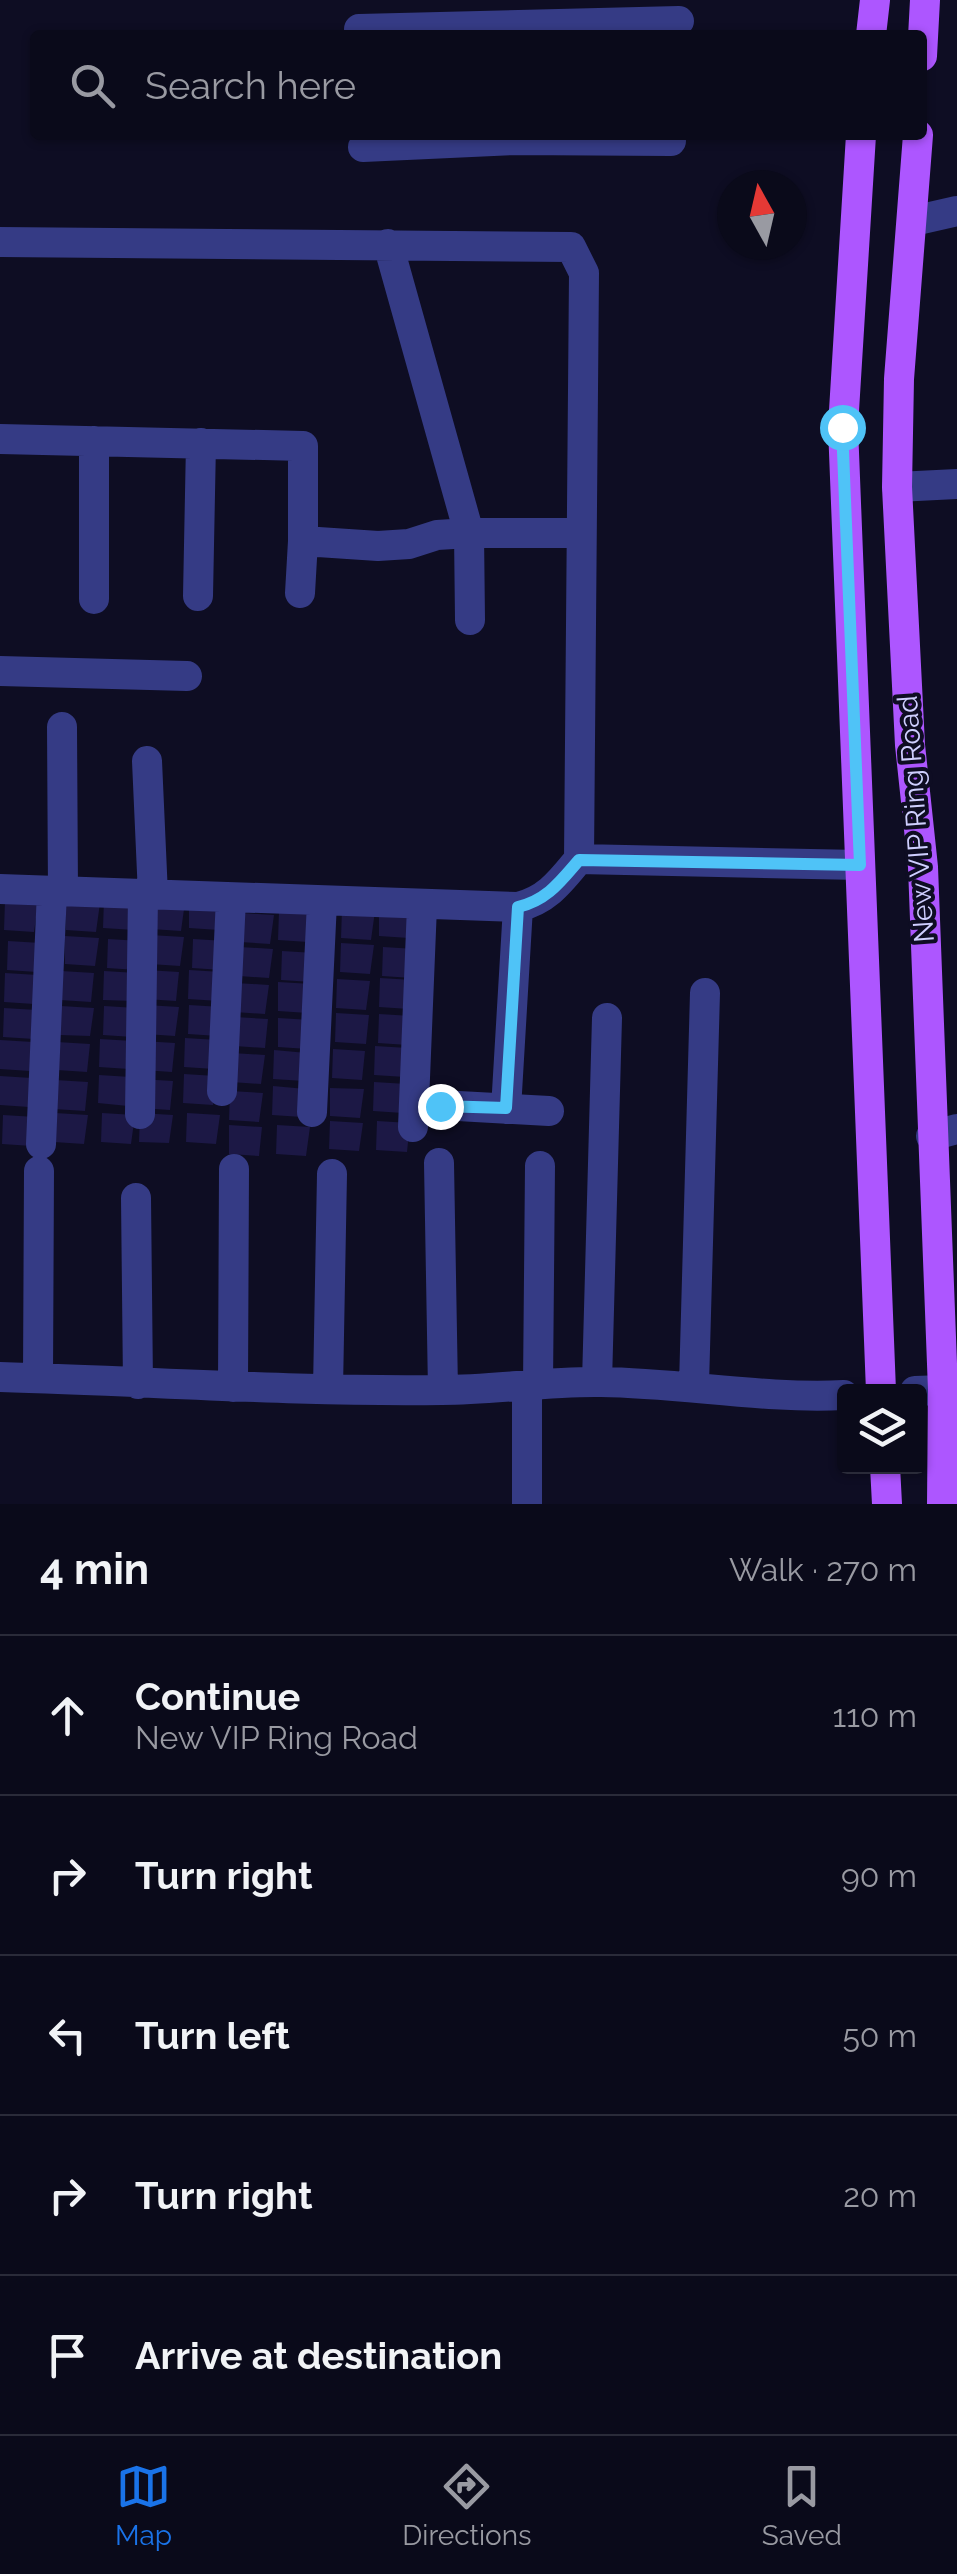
<!DOCTYPE html>
<html lang="en">
<head>
<meta charset="utf-8">
<style>
  :root { --surface:#0a0a1a; --page:#181827; --text:#f1f3f6; --muted:#999aa2; --line:#2a2b39; --accent:#1a73e8 }
  body { margin:0; font-family:Raleway,sans-serif; background:var(--page); color:var(--text) }
  .controls { position:absolute; right:30px; bottom:30px; display:grid; overflow:hidden; border-radius:10px; box-shadow:0 2px 8px #0004 }
  .controls button { width:90px; height:90px; display:grid; place-items:center; padding:0; border:0; border-bottom:2px solid var(--line); background:var(--surface); color:var(--text); font:50px sans-serif }
  .compass { position:absolute; left:717px; top:170px; width:90px; height:90px; border-radius:50%; background:var(--surface); box-shadow:0 2px 8px #0004; rotate:352deg }
  .stop { position:absolute; width:30px; height:30px; margin:-22px; border:8px solid #4fc3f7; border-radius:50%; background:#fff }
  .stop.end { background:#4fc3f7; border-color:#fff; box-shadow:0 2px 10px #0008 }
  .list { margin:0; padding:0; list-style:none }
  h2 { display:flex; justify-content:space-between; align-items:center; height:130px; margin:0; padding:0 40px; font-size:42px }
  h2 small { font-size:32px; font-weight:400; color:var(--muted) }
  .list li { display:grid; grid-template-columns:65px 1fr auto; gap:30px; align-items:center; box-sizing:border-box; height:160px; padding:0 40px; border-top:2px solid var(--line) }
  .list b { display:block; font-size:38px; white-space:nowrap }
  .list p { margin:0; font-size:32px; white-space:nowrap; color:var(--muted) }
  .list em { font-size:32px; font-style:normal; color:var(--muted) }
  .icon { flex:none; width:55px; height:55px; fill:none; stroke:currentColor; stroke-width:2; stroke-linecap:round; stroke-linejoin:round }
  .map { position:relative; flex:none; width:957px; height:1504px; overflow:hidden }
  .search { position:absolute; background:var(--surface); box-shadow:0 2px 8px #0004; left:30px; right:30px; top:30px; height:110px; display:flex; align-items:center; gap:25px; box-sizing:border-box; padding:0 35px; border-radius:10px; color:var(--muted); font-size:38px }
  .sheet { height:930px; background:var(--surface) }
  nav { display:flex; justify-content:space-around; align-items:center; box-sizing:border-box; height:140px; border-top:2px solid var(--line); background:var(--surface); font-size:28px; color:var(--muted) }
  nav a { display:grid; justify-items:center; gap:5px }
  nav .on { color:var(--accent) }
  .map>svg:first-child { display:block }
  .building { fill:#1c1845 }
  .lines { fill:none; stroke-linecap:round; stroke-linejoin:round }
  .minor { stroke:#353b85; stroke-width:30 }
  .major { stroke:#ad56ff; stroke-width:30 }
  .route { stroke:#4fc3f7; stroke-width:12 }
  .labels { text-anchor:middle; dominant-baseline:central; stroke-width:8; stroke-linejoin:round; paint-order:stroke }
  .street-label { font-size:28px; fill:#cfcfff; stroke:#0e0d23 }
</style>
</head>
<body>
<div class="map">
<svg width="957" height="1504" viewBox="0 0 957 1504">
  <rect width="100%" height="100%" fill="#0e0d23"/>
  <!-- building -->
  <path class="building" d="M104,899L137,901L134,930L103,928Z
    M189,899L222,901L219,930L189,928Z
    M151,900L185,902L181,931L151,929Z
    M5,901L38,903L34,932L4,930Z
    M66,901L100,903L96,932L66,930Z
    M379,907L412,909L409,938L379,936Z
    M342,909L375,911L371,940L341,938Z
    M279,911L312,913L308,942L278,940Z
    M241,913L274,915L270,944L240,942Z
    M150,935L184,937L180,966L150,964Z
    M65,936L99,938L95,966L65,964Z
    M108,939L141,941L137,970L107,968Z
    M193,939L226,941L222,970L192,968Z
    M8,941L41,943L37,972L7,970Z
    M341,943L374,945L370,974L340,972Z
    M240,947L273,949L269,978L239,976Z
    M383,947L416,949L412,978L382,976Z
    M282,951L315,953L312,982L281,980Z
    M146,970L179,972L176,1001L145,999Z
    M189,970L222,972L219,1001L188,999Z
    M61,971L94,973L91,1002L60,1000Z
    M104,971L137,973L134,1001L103,1000Z
    M5,973L38,975L34,1004L4,1002Z
    M380,978L413,980L409,1009L379,1007Z
    M337,979L370,981L366,1010L336,1008Z
    M278,982L312,984L308,1013L278,1011Z
    M236,983L269,985L265,1014L235,1012Z
    M146,1005L179,1007L175,1036L145,1034Z
    M189,1005L222,1007L218,1036L188,1034Z
    M61,1006L94,1008L90,1036L60,1035Z
    M104,1006L137,1008L133,1037L103,1035Z
    M4,1008L37,1010L34,1039L3,1037Z
    M336,1013L369,1015L366,1044L335,1042Z
    M379,1014L412,1016L408,1045L378,1043Z
    M235,1017L268,1019L265,1048L235,1046Z
    M278,1018L311,1020L308,1049L278,1047Z
    M185,1038L218,1040L214,1069L184,1067Z
    M100,1039L133,1041L129,1069L99,1067Z
    M0,1040L33,1042L30,1071L0,1069Z
    M142,1041L175,1043L172,1072L142,1070Z
    M57,1042L90,1044L87,1072L57,1070Z
    M375,1046L408,1048L405,1077L374,1075Z
    M333,1049L365,1051L362,1080L332,1078Z
    M274,1050L307,1053L304,1081L273,1079Z
    M232,1053L265,1055L261,1084L231,1082Z
    M184,1074L216,1076L213,1105L183,1103Z
    M99,1075L131,1077L128,1106L98,1103Z
    M0,1076L32,1078L29,1107L0,1105Z
    M140,1079L173,1081L170,1110L140,1108Z
    M55,1080L88,1082L85,1111L54,1109Z
    M374,1082L407,1084L403,1113L373,1111Z
    M273,1086L306,1089L302,1117L272,1115Z
    M330,1088L364,1089L360,1118L330,1116Z
    M230,1091L263,1093L259,1122L229,1120Z
    M55,1113L88,1115L84,1144L54,1142Z
    M102,1113L135,1115L131,1144L101,1142Z
    M140,1113L173,1115L169,1143L139,1142Z
    M187,1113L220,1115L216,1144L186,1142Z
    M3,1115L36,1117L32,1146L2,1144Z
    M330,1121L363,1123L359,1151L329,1149Z
    M377,1121L410,1123L407,1152L376,1150Z
    M229,1125L262,1127L259,1156L229,1154Z
    M277,1125L310,1127L306,1156L276,1154Z"/>
  <g class="lines">
    <!-- minor -->
    <path class="minor" d="M359,29L679,21
      M514,140L671,141
      M363,147L514,140V135
      M913,221L957,211
      M0,242L571,247L584,273L579,859L860,865
      M388,244L469,533L470,620
      M0,439L303,446V541L378,546L409,544L437,535L469,533H581
      M897,487L957,484
      M300,593L303,541
      M198,596L201,443
      M94,599V441
      M0,671L187,676
      M62,727L63,892
      M147,761L153,895
      M0,889L518,907C547,900 560,882 579,859
      M222,1091L231,898
      M440,1105L549,1111
      M506,1109L518,907
      M312,1112L322,902
      M140,1114L143,895
      M413,1127L422,906
      M931,1136L957,1129
      M41,1144L52,891
      M439,1163L443,1390
      M136,1198L138,1384
      M0,1377C147,1381 294,1392 442,1390C495,1390 548,1381 601,1382C683,1383 763,1399 844,1395
      M38,1378L39,1171
      M597,1382L607,1018
      M538,1385L540,1166
      M694,1385L705,993
      M233,1387L234,1169
      M328,1389L332,1174
      M915,1391L943,1390
      M527,1504V1386"/>
    <!-- major -->
    <path class="major" d="M871,35L875,0
      M922,56L925,0
      M861,135L843,427L881,1391
      M918,135L899,379L897,487L910,745L923,867L943,1390L942,1504
      M885,1466L887,1504"/>
  </g>
  <g class="lines">
    <!-- route -->
    <path class="route" d="M440,1106L506,1108L518,907C547,900 560,882 579,860L860,865L842,427"/>
  </g>
  <g class="labels">
    <!-- street labels -->
    <g class="street-label">
      <text transform="translate(916 819) rotate(-94)">New VIP Ring Road</text>
    </g>
  </g>
</svg>
<div class="controls">
<button><svg class="icon" aria-label="layers" viewBox="0 0 24 24"><path d="M12 4l9 5-9 5-9-5zM3 14l9 5 9-5"/></svg></button>
</div>
<svg class="compass" viewBox="-18 -18 36 36"><path d="M0-13l5 13h-10z" fill="#e53935"/><path d="M0 13l5-13h-10z" fill="#999aa2"/></svg>
<div class="stop" style="left:842px;top:427px"></div>
<div class="stop end" style="left:440px;top:1106px"></div>
<div class="search"><svg class="icon" aria-label="search" viewBox="0 0 24 24"><circle cx="10" cy="10" r="6"/><path d="M15 15l6 6"/></svg>Search here</div>
</div>
<section class="sheet">
<h2>4 min<small>Walk · 270 m</small></h2>
<ul class="list">
<li><svg class="icon" aria-label="ahead" viewBox="0 0 24 24"><path d="M12 20V5M6 11l6-6 6 6"/></svg><div><b>Continue</b><p>New VIP Ring Road</p></div><em>110 m</em></li>
<li><svg class="icon" aria-label="right" viewBox="0 0 24 24"><path d="M7 20v-9h11M14 6l5 5-5 5"/></svg><div><b>Turn right</b></div><em>90 m</em></li>
<li><svg class="icon" aria-label="left" viewBox="0 0 24 24"><path d="M17 20v-9H6M10 6l-5 5 5 5"/></svg><div><b>Turn left</b></div><em>50 m</em></li>
<li><svg class="icon" aria-label="right" viewBox="0 0 24 24"><path d="M7 20v-9h11M14 6l5 5-5 5"/></svg><div><b>Turn right</b></div><em>20 m</em></li>
<li><svg class="icon" aria-label="arrive" viewBox="0 0 24 24"><path d="M6 21V4h12l-3 4 3 4H6"/></svg><div><b>Arrive at destination</b></div></li>
</ul>
</section>
<nav>
<a class="on"><svg class="icon" aria-label="map" viewBox="0 0 24 24"><path d="M3 6l6-2 6 2 6-2v14l-6 2-6-2-6 2zM9 4v14M15 6v14"/></svg>Map</a>
<a><svg class="icon" aria-label="directions" viewBox="0 0 24 24"><path d="M12 3l9 9-9 9-9-9zM9 14v-3h6M13 9l2 2-2 2"/></svg>Directions</a>
<a><svg class="icon" aria-label="saved" viewBox="0 0 24 24"><path d="M7 4h10v16l-5-4-5 4z"/></svg>Saved</a>
</nav>
</body>
</html>
